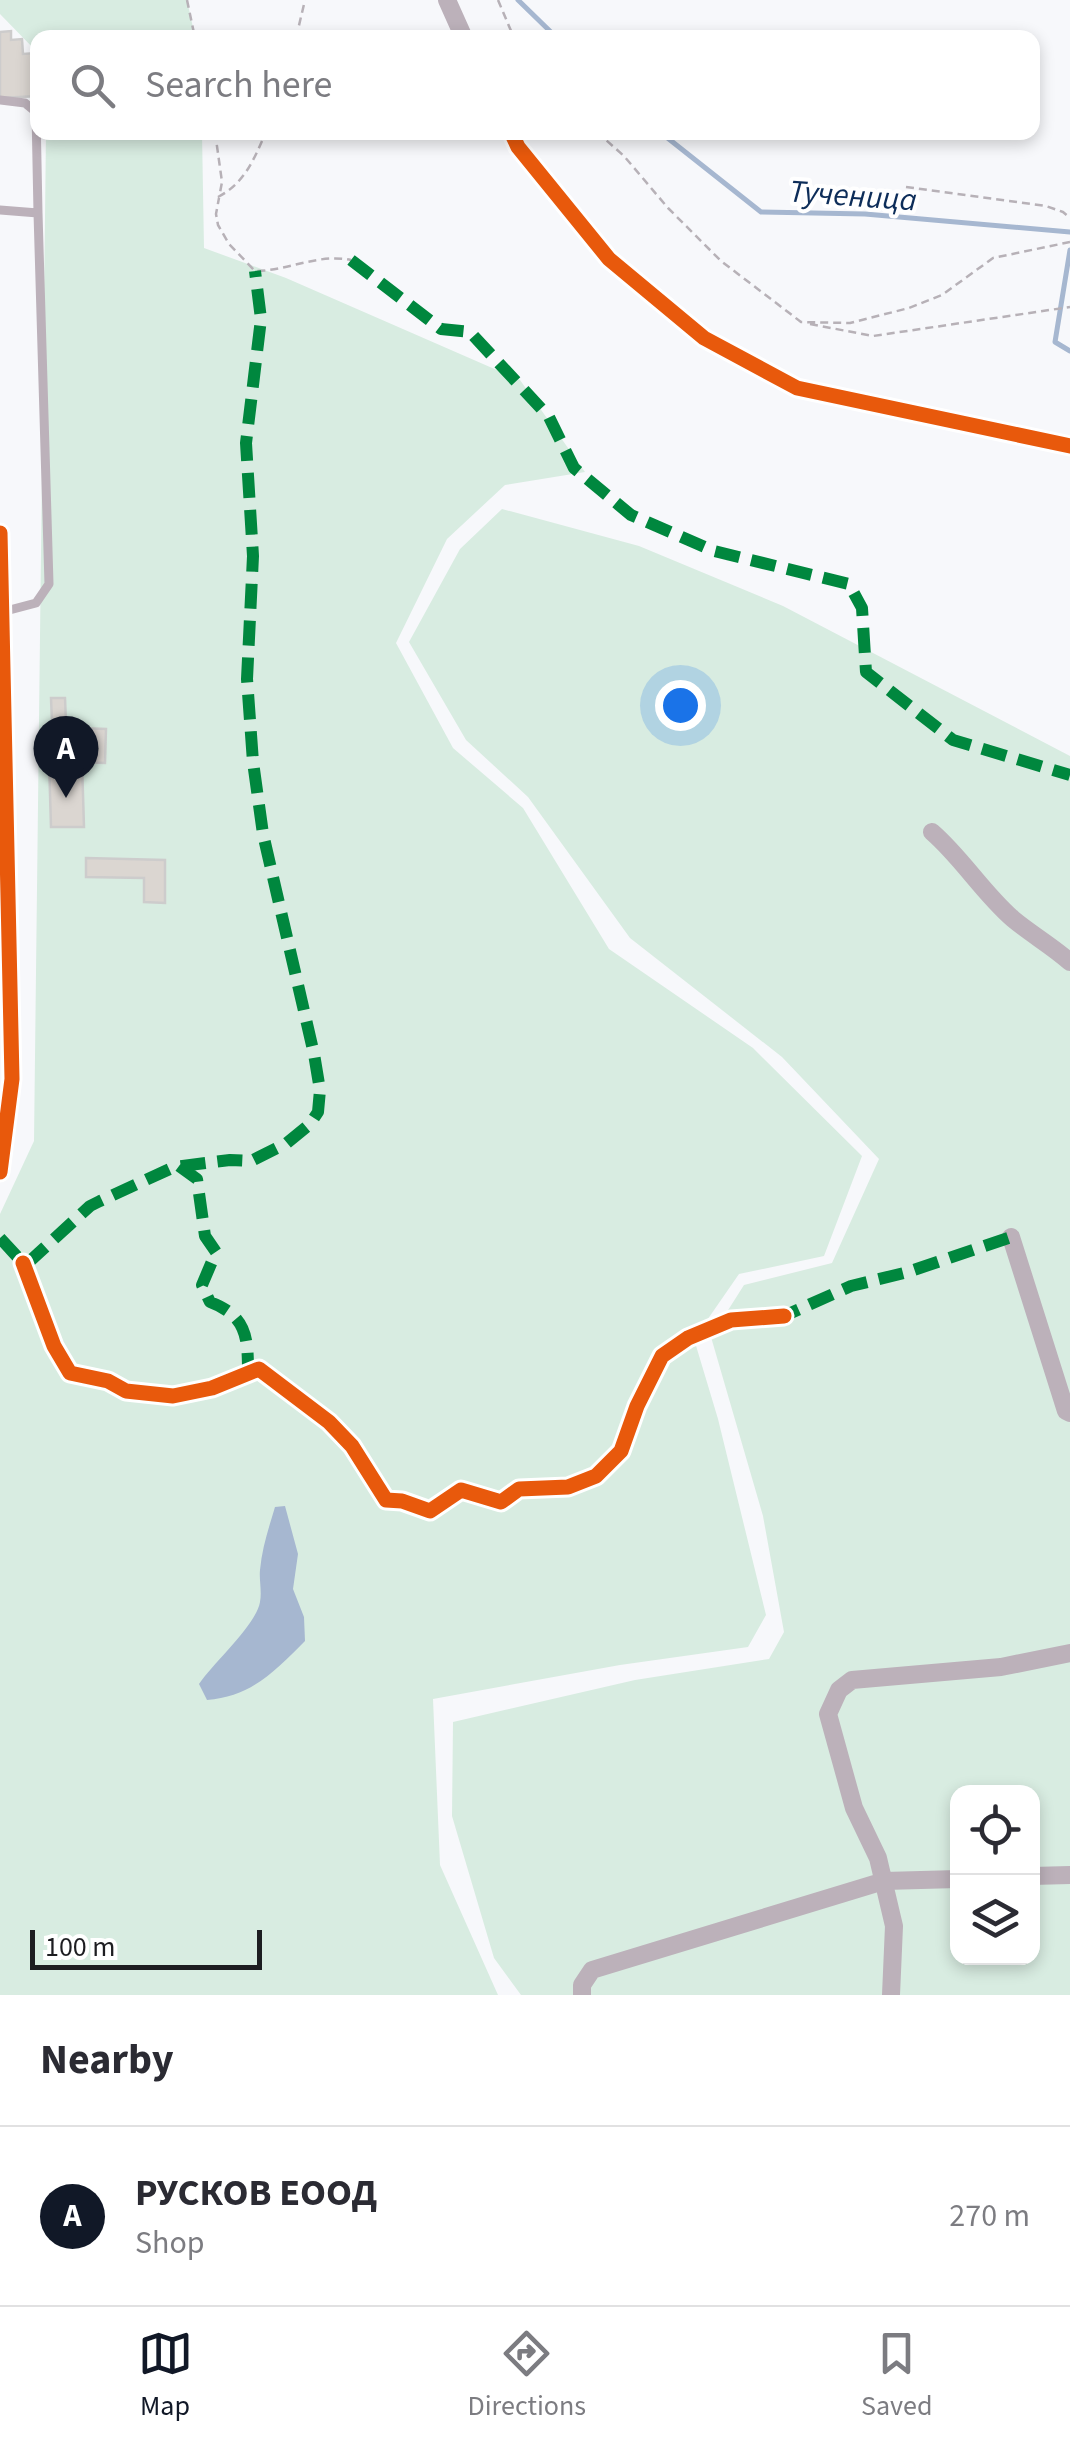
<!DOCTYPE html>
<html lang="en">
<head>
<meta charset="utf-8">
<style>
  :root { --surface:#fff; --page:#f2f2f3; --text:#2b2b33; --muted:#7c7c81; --line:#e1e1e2; --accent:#111827 }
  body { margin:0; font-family:"Source Sans 3",sans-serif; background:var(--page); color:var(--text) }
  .controls { position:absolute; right:30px; bottom:30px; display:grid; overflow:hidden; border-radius:20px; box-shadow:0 5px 15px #0003 }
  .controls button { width:90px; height:90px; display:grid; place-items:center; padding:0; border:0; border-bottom:2px solid var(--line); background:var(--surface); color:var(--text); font:50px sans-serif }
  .scale { position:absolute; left:30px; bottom:25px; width:232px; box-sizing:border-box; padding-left:10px; border:5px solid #1d1d21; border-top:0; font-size:28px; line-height:35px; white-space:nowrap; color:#1d1d21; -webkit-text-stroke:8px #fff; paint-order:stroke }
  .you { position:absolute; left:680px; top:705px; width:35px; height:35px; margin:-25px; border:8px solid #fff; border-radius:50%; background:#1a73e8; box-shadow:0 0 0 15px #1a73e833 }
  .badge { display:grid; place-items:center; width:65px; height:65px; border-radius:50%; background:var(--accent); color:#fff; font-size:32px; font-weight:700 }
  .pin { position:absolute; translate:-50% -82px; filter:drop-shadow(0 2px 5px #0008) }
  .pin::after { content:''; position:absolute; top:52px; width:35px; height:30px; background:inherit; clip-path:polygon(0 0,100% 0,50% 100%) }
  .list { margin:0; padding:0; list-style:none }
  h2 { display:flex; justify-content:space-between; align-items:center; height:130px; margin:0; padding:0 40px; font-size:42px }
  h2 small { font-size:32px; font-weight:400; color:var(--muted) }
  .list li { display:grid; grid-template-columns:65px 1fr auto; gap:30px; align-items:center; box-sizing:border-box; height:180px; padding:0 40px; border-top:2px solid var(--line) }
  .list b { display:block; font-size:38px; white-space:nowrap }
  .list p { margin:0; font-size:32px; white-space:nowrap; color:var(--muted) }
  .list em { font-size:32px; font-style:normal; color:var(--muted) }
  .icon { flex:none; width:55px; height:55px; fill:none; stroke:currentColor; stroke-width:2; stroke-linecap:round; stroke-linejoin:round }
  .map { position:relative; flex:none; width:1070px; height:1995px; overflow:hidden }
  .search { position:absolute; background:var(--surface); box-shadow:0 5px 15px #0003; left:30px; right:30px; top:30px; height:110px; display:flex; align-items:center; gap:25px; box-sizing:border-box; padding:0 35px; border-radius:20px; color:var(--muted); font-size:38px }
  .sheet { height:310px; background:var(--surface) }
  nav { display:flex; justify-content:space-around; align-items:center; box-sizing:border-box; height:140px; border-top:2px solid var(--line); background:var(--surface); font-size:28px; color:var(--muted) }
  nav a { display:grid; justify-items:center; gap:5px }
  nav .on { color:var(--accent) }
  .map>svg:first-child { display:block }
  .green { fill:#d8ece1; fill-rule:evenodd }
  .water { fill:#a6b7d0 }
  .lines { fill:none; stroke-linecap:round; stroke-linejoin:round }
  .stream { stroke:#a6b7d0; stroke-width:5 }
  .building { fill:#dbd6d1; stroke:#cdcccc; stroke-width:2.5 }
  .path { stroke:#b7b1b7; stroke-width:2.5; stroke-dasharray:8 5; stroke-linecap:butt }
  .service { stroke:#bcb1ba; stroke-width:9 }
  .minor { stroke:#bcb1ba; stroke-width:18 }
  .quiet { stroke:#00873e; stroke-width:12; stroke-dasharray:25 12; stroke-linecap:butt }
  .cycleway-casing { stroke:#fff; stroke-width:21 }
  .cycleway { stroke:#e8590c; stroke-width:15 }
  .labels { text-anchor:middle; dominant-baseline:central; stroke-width:8; stroke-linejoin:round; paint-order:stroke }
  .water-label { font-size:32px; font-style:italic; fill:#0d2d59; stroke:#fff }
</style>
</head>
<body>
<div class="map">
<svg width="1070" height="1995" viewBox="0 0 1070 1995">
  <rect width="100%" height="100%" fill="#f7f8fb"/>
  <!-- green -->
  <path class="green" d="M0,0H187L195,37L38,38L37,52L0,14Z
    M46,133H202L204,248L286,278L520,380L585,472L505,485L447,539L396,643L453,748L523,808L609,949L753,1048L862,1156L824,1256L739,1274L694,1339L718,1419L766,1615L748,1647L620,1665L433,1699L440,1865L498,1995H0V1214L34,1141Z
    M502,509L639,546L783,606L1070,756V1995H521L494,1958L452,1816L453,1722L635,1680L769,1659L784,1632L763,1516L711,1337L744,1285L832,1263L879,1159L782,1057L630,938L528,797L466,740L409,642L460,549ZM958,1792H1032V1958H958Z"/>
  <!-- water -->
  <path class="water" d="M285,1506L298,1554L293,1589L304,1617L305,1641C275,1671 251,1697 207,1700L199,1684C214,1662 256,1625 260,1602C262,1591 259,1580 260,1570C262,1548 269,1527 275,1507Z"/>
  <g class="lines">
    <!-- stream -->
    <path class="stream" d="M518,0L557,38
      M660,132L761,212L865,214L1070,232
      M1070,250L1055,342L1070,351"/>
  </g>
  <!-- building -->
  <path class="building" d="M11,31V40L22,39L23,54L36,53L38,96L0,98V32Z
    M51,698H65L67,749H53Z
    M77,728L106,729L105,763L76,762Z
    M76,759V762H82L84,827H51L49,760Z
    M86,858L165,860V903L144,902V878L86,877Z"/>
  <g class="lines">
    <!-- path -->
    <path class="path" d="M187,0L195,38
      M498,0L514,38
      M296,38L305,0
      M215,132L222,182L216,214L218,225L229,244L255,271C288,271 318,253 351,260
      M597,132L624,156L668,208L721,261L801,322L850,323L909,308L942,295L993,258L1070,242
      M906,187L1046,206L1063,212L1070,218
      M218,197C245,183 254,159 266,132
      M810,324L873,336L1070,307"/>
    <!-- service -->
    <path class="service" d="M0,100L25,103L36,112L38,213
      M0,210L38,213L49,584L36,603L2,612"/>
    <!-- minor -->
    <path class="minor" d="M447,0L464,38
      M511,132L518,147L609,259L704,338L797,388L1070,446
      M0,533L12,1079L0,1172
      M932,832C962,858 983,893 1013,919C1031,934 1052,946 1070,962
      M1011,1237L1066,1411L1070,1413
      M1032,1876L1070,1875
      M582,1995V1985L592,1970L884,1881L958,1879
      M891,1995L894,1926L878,1858L854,1808L828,1714L839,1690L852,1680L1001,1667L1070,1653"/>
    <!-- quiet -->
    <path class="quiet" d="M351,260L441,329L470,332L549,417L574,468L631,515L714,551L849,584L862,608L866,672L953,740L1070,775
      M179,1166L197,1179L205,1236L216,1252L202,1285L210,1302C247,1316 248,1337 248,1374
      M0,1238L23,1263L30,1261L90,1206L100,1201L174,1167L230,1160L251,1161L287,1143L310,1124L318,1112L320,1090L314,1054L263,834L253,762L247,679L253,556L246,443L261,319L255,271
      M775,1317L784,1316L851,1286L908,1272L1011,1237"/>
    <defs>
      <path id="cycleway" d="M511,132L518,147L609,259L704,338L797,388L1070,446
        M0,533L12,1079L0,1172
        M23,1263L54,1346L70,1373L108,1381L126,1391L173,1396L212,1388L259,1369L329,1422L352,1446L386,1500L402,1501L430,1511L461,1490L501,1502L519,1489L568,1487L596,1476L621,1451L637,1406L662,1356L688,1338L731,1320L784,1316"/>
    </defs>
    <!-- cycleway casing -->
    <use href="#cycleway" class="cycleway-casing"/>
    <!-- cycleway -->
    <use href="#cycleway" class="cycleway"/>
  </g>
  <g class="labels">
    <!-- water labels -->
    <g class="water-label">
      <text transform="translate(853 196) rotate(4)">Тученица</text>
    </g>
  </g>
</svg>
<div class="controls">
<button><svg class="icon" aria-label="locate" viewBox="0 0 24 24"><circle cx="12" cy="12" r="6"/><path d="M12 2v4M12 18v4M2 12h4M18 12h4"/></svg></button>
<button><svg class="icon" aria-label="layers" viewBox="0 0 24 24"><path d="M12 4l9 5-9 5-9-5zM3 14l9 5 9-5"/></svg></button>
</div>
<div class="scale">100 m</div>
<div class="you"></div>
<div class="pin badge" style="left:66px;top:798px">A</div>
<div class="search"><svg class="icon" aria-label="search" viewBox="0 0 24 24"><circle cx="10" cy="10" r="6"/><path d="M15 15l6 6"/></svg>Search here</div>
</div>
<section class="sheet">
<h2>Nearby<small></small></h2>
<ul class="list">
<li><span class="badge">A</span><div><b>РУСКОВ ЕООД</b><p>Shop</p></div><em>270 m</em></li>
</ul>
</section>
<nav>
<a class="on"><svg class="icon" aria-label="map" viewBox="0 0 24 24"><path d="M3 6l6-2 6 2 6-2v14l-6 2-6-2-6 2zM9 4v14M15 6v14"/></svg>Map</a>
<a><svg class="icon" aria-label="directions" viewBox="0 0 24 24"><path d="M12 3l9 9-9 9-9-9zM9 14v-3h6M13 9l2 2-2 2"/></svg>Directions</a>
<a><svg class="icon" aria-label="saved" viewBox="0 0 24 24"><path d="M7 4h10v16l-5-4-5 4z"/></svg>Saved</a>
</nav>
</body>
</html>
